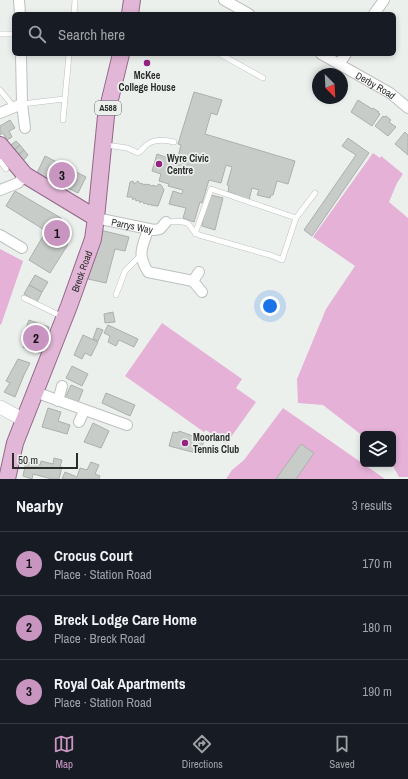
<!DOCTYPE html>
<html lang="en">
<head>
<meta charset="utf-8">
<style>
  :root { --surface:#171b24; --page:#242831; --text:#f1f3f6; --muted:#9ea1a6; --line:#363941; --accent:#c895c1 }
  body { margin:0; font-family:"Archivo Narrow",sans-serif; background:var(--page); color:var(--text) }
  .controls { position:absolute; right:12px; bottom:12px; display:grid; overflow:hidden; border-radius:6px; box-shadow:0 2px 6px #0003 }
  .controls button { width:36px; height:36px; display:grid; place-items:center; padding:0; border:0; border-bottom:1px solid var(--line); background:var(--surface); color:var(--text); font:20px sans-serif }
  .compass { position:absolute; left:312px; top:68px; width:36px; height:36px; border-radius:50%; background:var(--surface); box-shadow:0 2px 6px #0003; rotate:156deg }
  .scale { position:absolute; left:12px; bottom:10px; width:66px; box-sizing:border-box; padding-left:4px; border:2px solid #2b2d2c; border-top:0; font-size:11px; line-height:14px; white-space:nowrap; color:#2b2d2c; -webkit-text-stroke:3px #ecf0ed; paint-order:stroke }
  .you { position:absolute; left:270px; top:306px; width:14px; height:14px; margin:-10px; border:3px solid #fff; border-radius:50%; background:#1a73e8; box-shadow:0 0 0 6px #1a73e833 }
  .badge { display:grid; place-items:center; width:26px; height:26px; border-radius:50%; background:var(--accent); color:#111; font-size:13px; font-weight:700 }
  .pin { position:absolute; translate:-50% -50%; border:2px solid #fff; box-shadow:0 1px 4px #0006 }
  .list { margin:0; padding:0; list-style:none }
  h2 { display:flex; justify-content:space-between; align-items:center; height:52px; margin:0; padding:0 16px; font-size:17px }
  h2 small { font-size:13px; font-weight:400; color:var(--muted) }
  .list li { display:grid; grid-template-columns:26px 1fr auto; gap:12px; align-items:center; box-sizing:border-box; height:64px; padding:0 16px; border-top:1px solid var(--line) }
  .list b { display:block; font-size:15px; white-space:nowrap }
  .list p { margin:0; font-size:13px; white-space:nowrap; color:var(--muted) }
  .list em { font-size:13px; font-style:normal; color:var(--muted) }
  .icon { flex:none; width:22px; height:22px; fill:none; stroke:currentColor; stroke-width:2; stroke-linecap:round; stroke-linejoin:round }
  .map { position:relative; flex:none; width:408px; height:479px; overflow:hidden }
  .search { position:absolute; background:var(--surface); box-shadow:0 2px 6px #0003; left:12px; right:12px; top:12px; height:44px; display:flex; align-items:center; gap:10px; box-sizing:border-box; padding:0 14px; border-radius:6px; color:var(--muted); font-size:15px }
  .sheet { height:244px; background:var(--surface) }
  nav { display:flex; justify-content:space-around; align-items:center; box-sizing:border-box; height:56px; border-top:1px solid var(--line); background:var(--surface); font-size:11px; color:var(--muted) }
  nav a { display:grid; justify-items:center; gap:2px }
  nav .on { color:var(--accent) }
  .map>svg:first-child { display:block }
  .green { fill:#e5b1d7 }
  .building { fill:#c8ccc9; stroke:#acb0ad }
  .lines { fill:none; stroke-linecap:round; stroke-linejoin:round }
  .service-casing { stroke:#bdc1be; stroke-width:6 }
  .minor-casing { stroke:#bdc1be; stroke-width:12 }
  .tertiary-casing { stroke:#bdc1be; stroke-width:14 }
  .primary-casing { stroke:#946788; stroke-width:18 }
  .service { stroke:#fff; stroke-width:5 }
  .minor { stroke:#fff; stroke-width:10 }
  .tertiary { stroke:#fff; stroke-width:13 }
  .primary { stroke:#e1b6d6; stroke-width:16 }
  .poi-dot { fill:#952280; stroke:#ecf0ed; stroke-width:1.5 }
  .labels { text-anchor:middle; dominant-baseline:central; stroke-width:3.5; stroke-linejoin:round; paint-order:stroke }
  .shield { fill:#ecf0ed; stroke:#656866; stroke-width:1 }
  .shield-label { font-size:9px; font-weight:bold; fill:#2b2d2c }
  .poi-label { font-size:10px; font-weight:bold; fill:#2b2d2c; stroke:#ecf0ed; text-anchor:start }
  .street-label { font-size:10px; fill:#2b2d2c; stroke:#ecf0ed }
</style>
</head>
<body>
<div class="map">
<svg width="408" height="479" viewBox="0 0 408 479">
  <rect width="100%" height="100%" fill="#ecf0ed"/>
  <!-- green -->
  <path class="green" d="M373,153L380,158L381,156L403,174L397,183L389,202L408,218V477H399L393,466V434H363V436L323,405L298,403L297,379L326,309L355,266L313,237Z
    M0,249L23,261L1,325L0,324Z
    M162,323L242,379L236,388L256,402L226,444L206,430L204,432L125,376Z
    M283,408L385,479H226L232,470L244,460Z"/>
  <!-- building -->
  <path class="building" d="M194,92L222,100L217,115L211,113L205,134L295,161L288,184L277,181L273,195H271L270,198L257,195L259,190L252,188L249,200L235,196V194L228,192L229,186L227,185L232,167L226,165L221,183L209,180L202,203L200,202L194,222L183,218L186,208L169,204L173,191L182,194L183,190L168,186L169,184L159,181L161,174L152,171L157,154L168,158L169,155L178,157L181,145L178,144Z
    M358,100L372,109L373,108L379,112L378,113L380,114L372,126L351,112Z
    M383,116L384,117L386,116L391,120L389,122L396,127L388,136L375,126Z
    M10,120L15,128L9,131L12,137L7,140L3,133L0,135V126Z
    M405,132L408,135V155L395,144Z
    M348,138L369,153L312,236L304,230L356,155L342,146Z
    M16,141L20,145L12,152L8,147Z
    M20,145L24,150L16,157L12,152Z
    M24,150L28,155L21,163L16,157Z
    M45,156L86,177L78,193L37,173Z
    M133,181L134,184L138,181L140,184L142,183L143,185L146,184V185L149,184L151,186L154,185L155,187L159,184L161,185L164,190L158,206H155L154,205L152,206L151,204L148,205L146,203L144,204L142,201L140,203L139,200L136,201L135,198L133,200L132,197H127L130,182Z
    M15,191L61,218L67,226L69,235L67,246L50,273L29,260L46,231L6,206Z
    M211,195L223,198L215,230L202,226L203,222H202Z
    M100,230L129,237L125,251L115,249L106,283L88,279Z
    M35,275L48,282L42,292L29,285Z
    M29,285L42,292L37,302L24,294Z
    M113,312L115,322L105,323L104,314Z
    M29,320L49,327L40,353L23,347L30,329L26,328Z
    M108,325L138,339L134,347L119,340L116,346L108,342L110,336L104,333Z
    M97,328L103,330L98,341L93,339Z
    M83,335L98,342L91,356L85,353L82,359L74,355Z
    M18,359L30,363L24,375L15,397L4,392L10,383L6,381Z
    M72,366L88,374L82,386L66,378Z
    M71,385L83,390L77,405L64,400Z
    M106,393L135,405L130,416L102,403Z
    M48,408L61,412L58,421L70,425L67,434L42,427Z
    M93,423L109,431L101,448L84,442Z
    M179,431L204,440L200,454L169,446L173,432L178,433Z
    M301,444L314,453L296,479H276Z
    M54,458L62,460L60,467H62L59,479H52L33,474L32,479L23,476L26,462L40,465L41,461L53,464Z
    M91,462L99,465L95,474L100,476L99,479H62L65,472L77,477L80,468L87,470Z"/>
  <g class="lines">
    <defs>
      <path id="service" d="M74,14L75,0
        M0,34H14
        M220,54L263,78
        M0,90L14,107
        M22,104L64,99
        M63,120L69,54
        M106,145L127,148L138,153C142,151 144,146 148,144C156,139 166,140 174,142
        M0,161L6,169
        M166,222C173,222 184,219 189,225C193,229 194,233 199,235L273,256L282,260L296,218L315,193
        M195,234L211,189L296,218
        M116,295L125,271L140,256
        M24,298L63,317"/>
      <g id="minor">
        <path d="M19,0L20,14"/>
        <path d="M224,0L249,14"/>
        <path d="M374,14L384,0"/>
        <path id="s1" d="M321,54L390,93L408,108"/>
        <path d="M339,64L346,54"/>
        <path d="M22,104L25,128"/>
        <path d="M0,113L22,104L21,54"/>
        <path d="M0,190L18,183L25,175"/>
        <path id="s2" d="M96,218L154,230L160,229L166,222"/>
        <path d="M148,230C142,248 137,254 148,272L193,281L202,292"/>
        <path d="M0,235L22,248"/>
        <path d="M193,281L199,272"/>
        <path d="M35,392L127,425"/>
        <path d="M58,401L62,386"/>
        <path d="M79,422L84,411"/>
      </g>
      <path id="tertiary" d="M0,407L24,420"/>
      <g id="primary">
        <path d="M130,14L132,0"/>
        <path d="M0,145L25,175L96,218"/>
        <path id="s3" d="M7,479L15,443L69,306L93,239L96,218L106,116L121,54"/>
      </g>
    </defs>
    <!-- service casing -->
    <use href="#service" class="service-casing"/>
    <!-- minor casing -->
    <use href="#minor" class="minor-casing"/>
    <!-- tertiary casing -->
    <use href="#tertiary" class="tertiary-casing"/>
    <!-- primary casing -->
    <use href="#primary" class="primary-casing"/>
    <!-- service -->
    <use href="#service" class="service"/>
    <!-- minor -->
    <use href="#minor" class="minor"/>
    <!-- tertiary -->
    <use href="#tertiary" class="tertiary"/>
    <!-- primary -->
    <use href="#primary" class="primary"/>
  </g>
  <!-- markers -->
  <g class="poi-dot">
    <circle cx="147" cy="63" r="4"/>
    <circle cx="159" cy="164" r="4"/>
    <circle cx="185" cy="443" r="4"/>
  </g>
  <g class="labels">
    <!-- shield labels -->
    <rect class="shield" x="95" y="101" width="26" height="14" rx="3"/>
    <g class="shield-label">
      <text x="108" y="108">A588</text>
    </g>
    <!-- poi labels -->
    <g class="poi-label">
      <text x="147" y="75" text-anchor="middle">McKee<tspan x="147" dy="12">College House</tspan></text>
      <text x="167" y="158">Wyre Civic<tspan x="167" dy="12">Centre</tspan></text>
      <text x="193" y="437">Moorland<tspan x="193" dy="12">Tennis Club</tspan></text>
    </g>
    <!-- street labels -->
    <g class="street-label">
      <text stroke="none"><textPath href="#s1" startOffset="63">Derby Road</textPath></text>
      <text stroke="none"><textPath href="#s2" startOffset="37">Parrys Way</textPath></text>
      <text stroke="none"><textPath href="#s3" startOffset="221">Breck Road</textPath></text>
    </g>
  </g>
</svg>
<div class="controls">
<button><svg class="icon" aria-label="layers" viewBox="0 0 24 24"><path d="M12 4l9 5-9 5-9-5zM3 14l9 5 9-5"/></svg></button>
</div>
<svg class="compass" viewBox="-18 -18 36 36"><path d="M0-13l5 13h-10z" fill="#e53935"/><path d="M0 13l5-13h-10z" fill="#9ea1a6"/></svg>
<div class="scale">50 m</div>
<div class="you"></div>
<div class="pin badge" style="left:57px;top:233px">1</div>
<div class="pin badge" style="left:36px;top:338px">2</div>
<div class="pin badge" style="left:62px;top:175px">3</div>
<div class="search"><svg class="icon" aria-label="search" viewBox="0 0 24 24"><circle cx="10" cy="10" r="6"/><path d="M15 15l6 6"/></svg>Search here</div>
</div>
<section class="sheet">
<h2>Nearby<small>3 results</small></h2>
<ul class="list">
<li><span class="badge">1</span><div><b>Crocus Court</b><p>Place · Station Road</p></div><em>170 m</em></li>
<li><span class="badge">2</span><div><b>Breck Lodge Care Home</b><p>Place · Breck Road</p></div><em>180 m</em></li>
<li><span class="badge">3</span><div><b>Royal Oak Apartments</b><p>Place · Station Road</p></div><em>190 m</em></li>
</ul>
</section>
<nav>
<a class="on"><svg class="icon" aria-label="map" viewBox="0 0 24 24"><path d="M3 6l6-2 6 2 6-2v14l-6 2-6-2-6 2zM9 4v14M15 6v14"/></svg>Map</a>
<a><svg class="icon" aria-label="directions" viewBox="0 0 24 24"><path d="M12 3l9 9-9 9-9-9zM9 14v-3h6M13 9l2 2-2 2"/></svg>Directions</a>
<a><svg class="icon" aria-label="saved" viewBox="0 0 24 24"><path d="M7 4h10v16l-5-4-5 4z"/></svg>Saved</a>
</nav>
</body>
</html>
